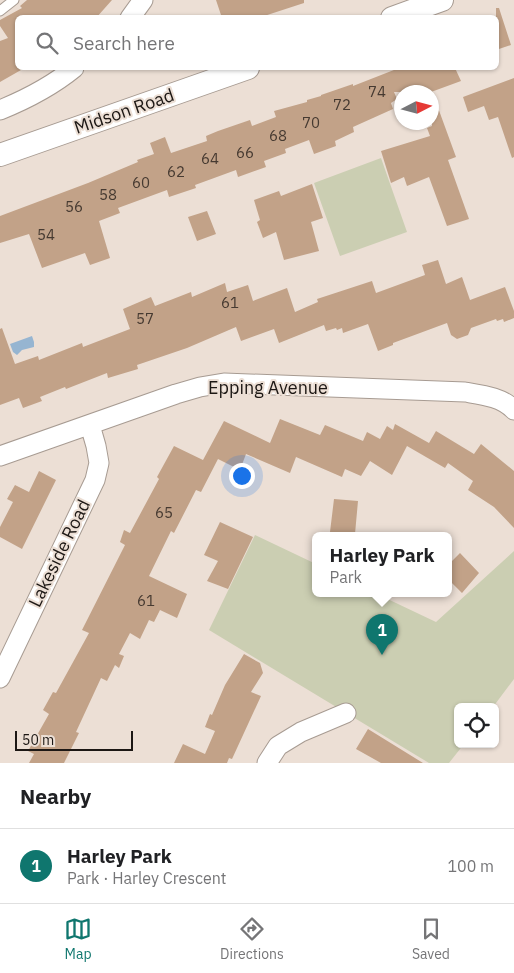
<!DOCTYPE html>
<html lang="en">
<head>
<meta charset="utf-8">
<style>
  :root { --surface:#fff; --page:#f2f2f2; --text:#202124; --muted:#757577; --line:#e0e0e0; --accent:#0f766e }
  body { margin:0; font-family:"IBM Plex Sans",sans-serif; background:var(--page); color:var(--text) }
  .controls { position:absolute; right:15px; bottom:15px; display:grid; overflow:hidden; border-radius:8px; box-shadow:0 1px 4px #0004 }
  .controls button { width:45px; height:45px; display:grid; place-items:center; padding:0; border:0; border-bottom:1px solid var(--line); background:var(--surface); color:var(--text); font:25px sans-serif }
  .compass { position:absolute; left:394px; top:85px; width:45px; height:45px; border-radius:50%; background:var(--surface); box-shadow:0 1px 4px #0004; rotate:84deg }
  .scale { position:absolute; left:15px; bottom:12px; width:118px; box-sizing:border-box; padding-left:5px; border:2px solid #1c1714; border-top:0; font-size:14px; line-height:18px; white-space:nowrap; color:#1c1714; -webkit-text-stroke:4px #ecdfd5; paint-order:stroke }
  .you { position:absolute; left:241px; top:475px; width:18px; height:18px; margin:-12px; border:4px solid #fff; border-radius:50%; background:#1a73e8; box-shadow:0 0 0 8px #1a73e833 }
  .badge { display:grid; place-items:center; width:32px; height:32px; border-radius:50%; background:var(--accent); color:#fff; font-size:16px; font-weight:700 }
  .pin { position:absolute; translate:-50% -41px; filter:drop-shadow(0 1px 2px #0008) }
  .pin::after { content:''; position:absolute; top:26px; width:18px; height:15px; background:inherit; clip-path:polygon(0 0,100% 0,50% 100%) }
  .popup { position:absolute; left:312px; top:532px; width:140px; height:65px; box-sizing:border-box; display:grid; place-content:center; border-radius:8px; background:var(--surface); filter:drop-shadow(0 1px 4px #0005); font-size:16px; white-space:nowrap; color:var(--muted) }
  .popup b { font-size:19px; color:var(--text) }
  .popup::after { content:''; position:absolute; left:50%; top:100%; margin-left:-10px; border:10px solid transparent; border-top-color:var(--surface) }
  .list { margin:0; padding:0; list-style:none }
  h2 { display:flex; justify-content:space-between; align-items:center; height:65px; margin:0; padding:0 20px; font-size:21px }
  h2 small { font-size:16px; font-weight:400; color:var(--muted) }
  .list li { display:grid; grid-template-columns:32px 1fr auto; gap:15px; align-items:center; box-sizing:border-box; height:75px; padding:0 20px; border-top:1px solid var(--line) }
  .list b { display:block; font-size:19px; white-space:nowrap }
  .list p { margin:0; font-size:16px; white-space:nowrap; color:var(--muted) }
  .list em { font-size:16px; font-style:normal; color:var(--muted) }
  .icon { flex:none; width:28px; height:28px; fill:none; stroke:currentColor; stroke-width:2; stroke-linecap:round; stroke-linejoin:round }
  .map { position:relative; flex:none; width:514px; height:763px; overflow:hidden }
  .search { position:absolute; background:var(--surface); box-shadow:0 1px 4px #0004; left:15px; right:15px; top:15px; height:55px; display:flex; align-items:center; gap:12px; box-sizing:border-box; padding:0 18px; border-radius:8px; color:var(--muted); font-size:19px }
  .sheet { height:140px; background:var(--surface) }
  nav { display:flex; justify-content:space-around; align-items:center; box-sizing:border-box; height:70px; border-top:1px solid var(--line); background:var(--surface); font-size:14px; color:var(--muted) }
  nav a { display:grid; justify-items:center; gap:2px }
  nav .on { color:var(--accent) }
  .map>svg:first-child { display:block }
  .green { fill:#cbceb2 }
  .water { fill:#96b5d1 }
  .building { fill:#c2a288 }
  .lines { fill:none; stroke-linecap:round; stroke-linejoin:round }
  .service-casing { stroke:#a79b92; stroke-width:11 }
  .minor-casing { stroke:#a79b92; stroke-width:21 }
  .tertiary-casing { stroke:#a79b92; stroke-width:24 }
  .service { stroke:#fff; stroke-width:9 }
  .minor { stroke:#fff; stroke-width:19 }
  .tertiary { stroke:#fff; stroke-width:22 }
  .labels { text-anchor:middle; dominant-baseline:central; stroke-width:4; stroke-linejoin:round; paint-order:stroke }
  .number-label { font-size:15px; fill:#463a31 }
  .street-label { font-size:18px; fill:#1c1714; stroke:#ecdfd5 }
</style>
</head>
<body>
<div class="map">
<svg width="514" height="763" viewBox="0 0 514 763">
  <rect width="100%" height="100%" fill="#ecdfd5"/>
  <!-- green -->
  <path class="green" d="M381,158L407,232L340,256L314,183Z
    M255,535L316,564V594H377L436,622L514,551V679L493,707H458V744H464L449,763H429L209,630Z"/>
  <!-- water -->
  <path class="water" d="M32,336L34,342V347L22,350L17,355L13,352L10,344Z"/>
  <!-- building -->
  <path class="building" d="M27,0H112L96,18H18V68H19L21,70L0,82V41L8,38L0,26V20L22,8L20,6Z
    M216,0H304V3L258,18H222Z
    M496,8H499L511,45L496,50Z
    M399,68H455L461,81L431,92H394L397,99L391,103L393,109L353,127L354,132L335,141L336,146L314,154L309,140L285,149L286,153L264,161L266,167L238,177L236,170L195,185L196,188L169,197L167,190L118,208L120,213L99,221L110,258L90,265L85,253L42,268L29,234L0,243V216L88,183L138,162L137,160L154,154L150,143L165,137L171,153L207,141L206,136L218,131L250,120L252,126L276,117L274,111L307,102V100L321,96V95L353,84V86Z
    M514,78V157L512,158L498,117L489,120L484,106L468,112L463,97Z
    M432,94H433L456,157L448,160L469,219L447,226L429,177L407,186L404,177L391,183L381,151L430,136L427,128L432,126Z
    M312,184L323,218L311,222L319,251L284,260L276,232L263,238L257,222L260,220L254,200L279,191L281,196Z
    M207,211L216,234L197,241L188,217Z
    M438,260L446,284L462,277L470,300L505,287L514,311V318L504,322L503,319L497,321L496,319L471,328L468,335L457,339L451,335L447,323L393,343V345L378,351L368,324L343,333L342,328L337,330L336,328L326,331L324,325L279,343L274,329L241,341L236,327L187,348L137,365L138,369L108,378L107,373L66,389L65,387L40,397L42,401L23,408L19,398L0,405V329L2,328L15,364L38,356L39,360L82,343L83,347L130,329L123,309L151,297L155,306L191,292L192,297L225,283L227,292L248,285L253,301L287,288L295,312L318,302L317,299L372,281L376,293L425,275L422,265Z
    M280,419L320,435L325,425L363,441L367,432L380,439L387,426L393,430L395,424L429,443L436,431L474,454L481,444L514,471V528L494,507L468,490L473,481L448,463L445,468L407,446L392,475L370,461L361,476L345,469L342,477L296,457L290,473L246,454L240,470L218,459L201,492L196,490L174,533L171,531L149,576L187,594L177,618L160,610L154,622L149,620L140,639L130,633L119,654L124,656L119,668L115,665L107,681L101,678L76,732L79,733L64,763H29L34,754L28,751L49,714L43,710L53,692L56,693L89,633L82,630L125,545L120,542L124,530L130,533L159,479L157,477L174,446L203,460L224,421L270,443Z
    M39,471L56,480L22,549L0,537V527L13,502L7,499L15,485L29,492Z
    M334,499L358,501L355,534L330,532Z
    M220,522L253,537L228,589L207,581L218,561L204,555Z
    M460,553L479,573L462,593L448,579V565Z
    M244,654L260,663L263,673L251,692L261,696L232,759L229,758L227,763H174L183,744L205,754L215,731L205,727L210,714L212,715L225,685Z
    M368,729L423,763H381L356,749Z"/>
  <g class="lines">
    <defs>
      <path id="service" d="M0,11L14,0"/>
      <path id="minor" d="M130,18L143,0
        M0,110C27,99 52,86 74,68
        M0,456L176,394L200,387L224,383L465,392C483,395 502,397 514,410
        M0,678L95,480L99,463L96,446L90,425
        M267,763L278,746L301,732L346,713"/>
      <path id="tertiary" d="M392,18L442,0
        M0,155L248,68"/>
    </defs>
    <!-- service casing -->
    <use href="#service" class="service-casing"/>
    <!-- minor casing -->
    <use href="#minor" class="minor-casing"/>
    <!-- tertiary casing -->
    <use href="#tertiary" class="tertiary-casing"/>
    <!-- service -->
    <use href="#service" class="service"/>
    <!-- minor -->
    <use href="#minor" class="minor"/>
    <!-- tertiary -->
    <use href="#tertiary" class="tertiary"/>
  </g>
  <g class="labels">
    <!-- number labels -->
    <g class="number-label">
      <text x="377" y="91">74</text>
      <text x="342" y="104">72</text>
      <text x="311" y="122">70</text>
      <text x="278" y="135">68</text>
      <text x="245" y="152">66</text>
      <text x="210" y="158">64</text>
      <text x="176" y="171">62</text>
      <text x="141" y="182">60</text>
      <text x="108" y="194">58</text>
      <text x="74" y="206">56</text>
      <text x="46" y="234">54</text>
      <text x="230" y="302">61</text>
      <text x="145" y="318">57</text>
      <text x="164" y="512">65</text>
      <text x="146" y="600">61</text>
    </g>
    <!-- street labels -->
    <g class="street-label">
      <text transform="translate(124 111) rotate(-19)">Midson Road</text>
      <text x="268" y="387">Epping Avenue</text>
      <text transform="translate(59 553) rotate(-64)">Lakeside Road</text>
    </g>
  </g>
</svg>
<div class="controls">
<button><svg class="icon" aria-label="locate" viewBox="0 0 24 24"><circle cx="12" cy="12" r="6"/><path d="M12 2v4M12 18v4M2 12h4M18 12h4"/></svg></button>
</div>
<svg class="compass" viewBox="-18 -18 36 36"><path d="M0-13l5 13h-10z" fill="#e53935"/><path d="M0 13l5-13h-10z" fill="#757577"/></svg>
<div class="scale">50 m</div>
<div class="you"></div>
<div class="pin badge" style="left:382px;top:655px">1</div>
<div class="popup"><b>Harley Park</b>Park</div>
<div class="search"><svg class="icon" aria-label="search" viewBox="0 0 24 24"><circle cx="10" cy="10" r="6"/><path d="M15 15l6 6"/></svg>Search here</div>
</div>
<section class="sheet">
<h2>Nearby<small></small></h2>
<ul class="list">
<li><span class="badge">1</span><div><b>Harley Park</b><p>Park · Harley Crescent</p></div><em>100 m</em></li>
</ul>
</section>
<nav>
<a class="on"><svg class="icon" aria-label="map" viewBox="0 0 24 24"><path d="M3 6l6-2 6 2 6-2v14l-6 2-6-2-6 2zM9 4v14M15 6v14"/></svg>Map</a>
<a><svg class="icon" aria-label="directions" viewBox="0 0 24 24"><path d="M12 3l9 9-9 9-9-9zM9 14v-3h6M13 9l2 2-2 2"/></svg>Directions</a>
<a><svg class="icon" aria-label="saved" viewBox="0 0 24 24"><path d="M7 4h10v16l-5-4-5 4z"/></svg>Saved</a>
</nav>
</body>
</html>
